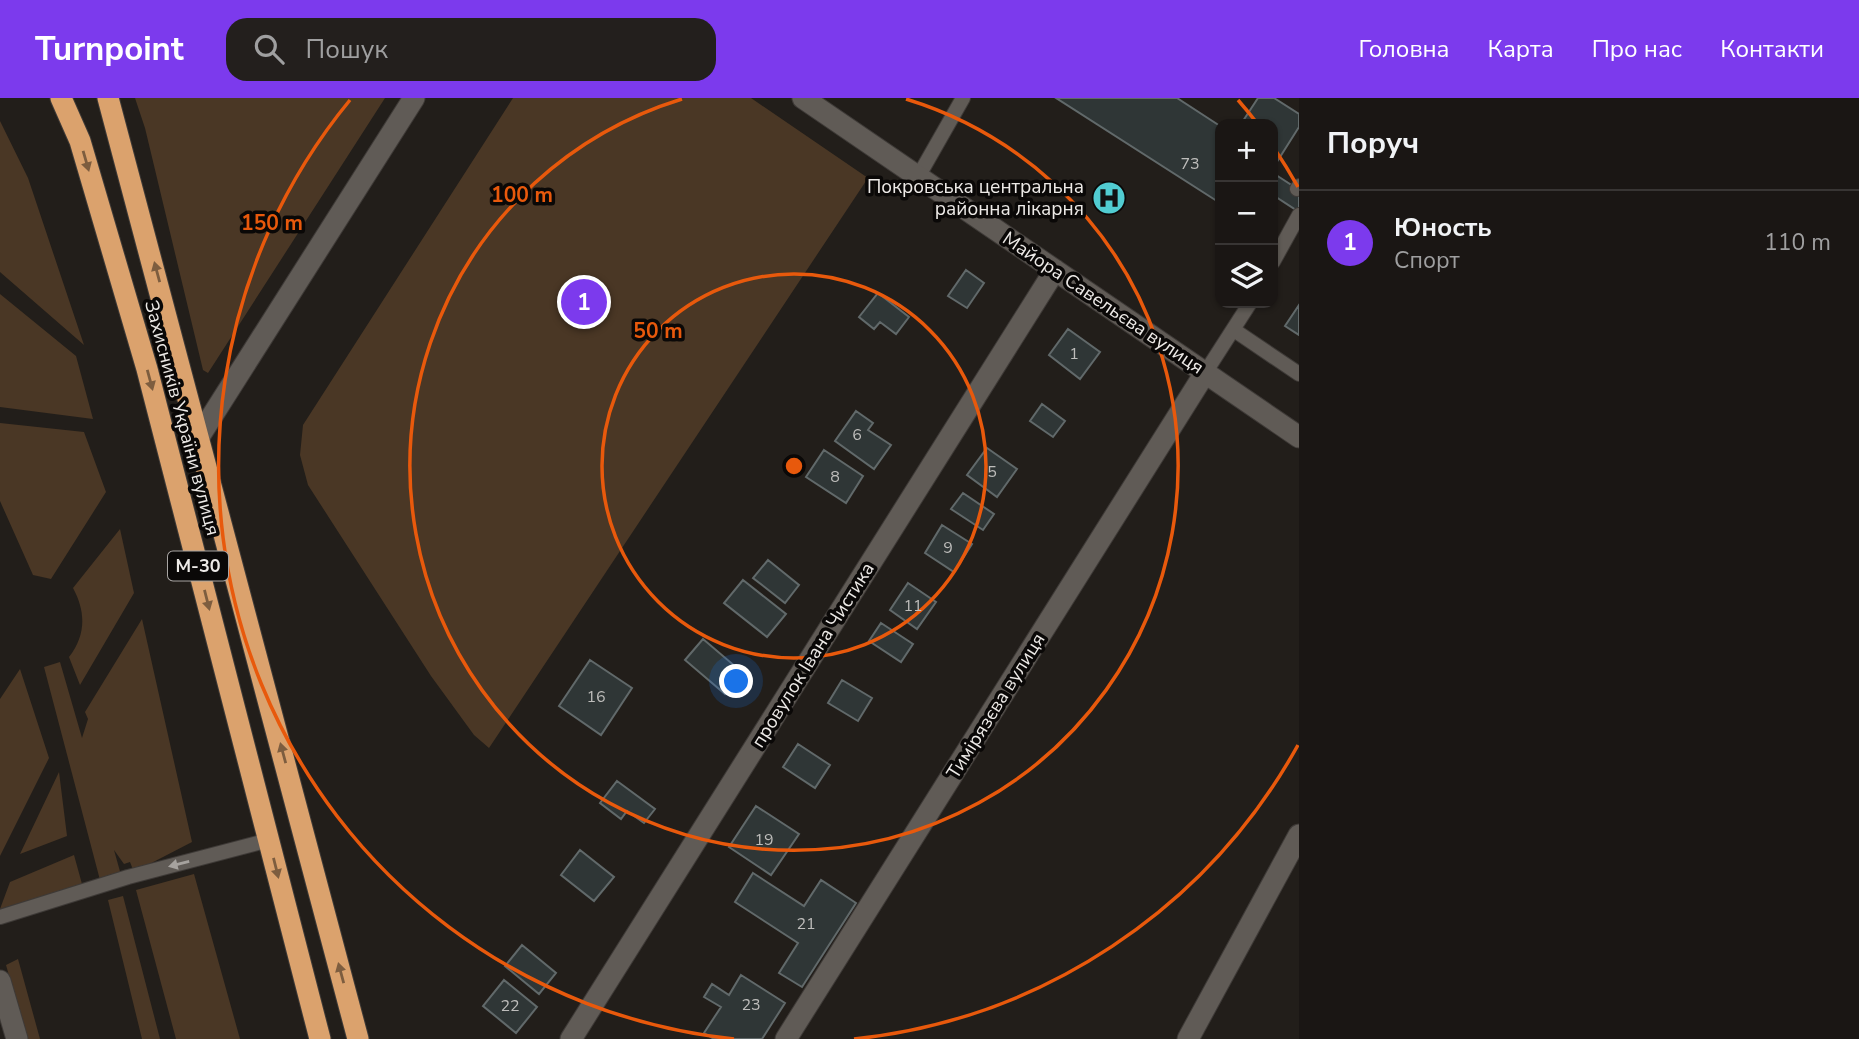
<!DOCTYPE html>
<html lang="uk">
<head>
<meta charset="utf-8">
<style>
  :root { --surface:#1a1614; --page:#231f1d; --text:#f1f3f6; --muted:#9f9fa0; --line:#383534; --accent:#7c3aed }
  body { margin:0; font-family:"Nunito Sans",sans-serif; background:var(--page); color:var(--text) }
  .controls { position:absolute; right:21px; top:21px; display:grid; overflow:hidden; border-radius:14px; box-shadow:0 2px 5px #0004 }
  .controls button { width:63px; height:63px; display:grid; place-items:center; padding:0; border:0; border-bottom:2px solid var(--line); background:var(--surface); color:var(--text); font:35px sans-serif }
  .you { position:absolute; left:737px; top:584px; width:24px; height:24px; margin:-18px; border:5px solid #fff; border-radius:50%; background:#1a73e8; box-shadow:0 0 0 10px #1a73e833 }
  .badge { display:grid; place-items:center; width:46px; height:46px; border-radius:50%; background:var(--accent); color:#fff; font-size:23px; font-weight:700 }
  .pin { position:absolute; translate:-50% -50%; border:4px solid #fff; box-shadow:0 2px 7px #0006 }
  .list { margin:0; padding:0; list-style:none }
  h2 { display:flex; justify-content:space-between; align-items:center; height:91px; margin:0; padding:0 28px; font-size:30px }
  h2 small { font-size:23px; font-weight:400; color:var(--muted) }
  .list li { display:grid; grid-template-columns:46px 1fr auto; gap:21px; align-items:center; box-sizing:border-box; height:105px; padding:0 28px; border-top:2px solid var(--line) }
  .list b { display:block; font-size:26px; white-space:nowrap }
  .list p { margin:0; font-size:23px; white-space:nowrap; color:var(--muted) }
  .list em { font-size:23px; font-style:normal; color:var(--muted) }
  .icon { flex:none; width:38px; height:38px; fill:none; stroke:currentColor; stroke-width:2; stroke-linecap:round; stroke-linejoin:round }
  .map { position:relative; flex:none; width:1299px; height:941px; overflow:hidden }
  header { display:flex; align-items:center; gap:42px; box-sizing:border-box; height:98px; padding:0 35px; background:var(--accent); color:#fff }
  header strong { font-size:33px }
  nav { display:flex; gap:38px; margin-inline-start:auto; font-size:24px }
  .search { width:490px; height:63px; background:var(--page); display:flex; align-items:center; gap:18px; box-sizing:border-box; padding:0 24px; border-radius:21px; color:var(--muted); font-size:26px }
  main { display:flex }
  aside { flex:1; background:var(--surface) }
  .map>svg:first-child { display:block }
  .green { fill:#4a3725 }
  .building { fill:#2f3636; stroke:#61696a; stroke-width:2 }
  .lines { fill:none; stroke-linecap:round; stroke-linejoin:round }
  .lane-casing { stroke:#3e3a37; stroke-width:16 }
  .street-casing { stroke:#3e3a37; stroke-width:23 }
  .highway-casing { stroke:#3e3a37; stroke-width:23 }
  .lane { stroke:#605b56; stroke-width:14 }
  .street { stroke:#605b56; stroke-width:21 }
  .highway { stroke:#dba26d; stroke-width:21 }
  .oneway { fill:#7d5d3f }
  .oneway2 { fill:#a6a29e }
  .ring { fill:none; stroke:#e8590c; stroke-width:3.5 }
  .labels { text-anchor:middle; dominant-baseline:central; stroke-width:7; stroke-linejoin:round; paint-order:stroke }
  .number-label { font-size:16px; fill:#bebdbb }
  .shield { fill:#0a0807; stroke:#a9a6a4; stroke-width:2 }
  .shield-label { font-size:18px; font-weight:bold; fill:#edeae7 }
  .poi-label { font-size:19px; fill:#edeae7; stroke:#0a0807; text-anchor:end }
  .street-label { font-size:19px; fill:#edeae7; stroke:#0a0807 }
  .centre { fill:#e8590c; stroke:#0a0807; stroke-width:3.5 }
  .ring-label { font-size:21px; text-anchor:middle; font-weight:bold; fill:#e8590c; stroke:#0a0807; stroke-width:7; stroke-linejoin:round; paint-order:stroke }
</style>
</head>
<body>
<header>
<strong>Turnpoint</strong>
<div class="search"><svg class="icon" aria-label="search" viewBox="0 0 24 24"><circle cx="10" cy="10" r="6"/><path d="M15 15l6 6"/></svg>Пошук</div>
<nav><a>Головна</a><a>Карта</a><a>Про нас</a><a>Контакти</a></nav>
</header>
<main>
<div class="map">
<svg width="1299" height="941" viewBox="0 0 1299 941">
  <rect width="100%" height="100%" fill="#221e1a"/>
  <!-- green -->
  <path class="green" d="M135,0H385L208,275L203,272L145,30Z
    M513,0H751L868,80L489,650L474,637L431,578L308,387L300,357L303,327Z
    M0,23L28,80L84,247L0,174Z
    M0,196L76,258L93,321L0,309Z
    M0,325L84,334L106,394L51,481L33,477L0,403Z
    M120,431L134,495L80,587L69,559C86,537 86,514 73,490Z
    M142,521L192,744L134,774L130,764L124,766L114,752L121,777L100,782L44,569L60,564L82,640L88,621L85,614Z
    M20,571L49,660L0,758V601Z
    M59,674L67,738L20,756Z
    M74,757L82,786L0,811L10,784Z
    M194,776L240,941H176L136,792Z
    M123,798L160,941H142L108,802Z
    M18,861L40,941H27L6,867Z"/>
  <!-- building -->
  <path class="building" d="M1056,0H1177L1220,28V105Z
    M1258,0H1274L1299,16V29L1273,70V26H1241Z
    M1273,75L1299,92V114L1273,97Z
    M966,172L984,185L967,210L948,198Z
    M878,195L909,219L896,236L880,224L874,231L859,219Z
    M1299,207V237L1285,228Z
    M1068,231L1100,254L1080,281L1049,257Z
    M1042,306L1065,323L1053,339L1030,323Z
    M856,313L873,325L868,332L891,347L874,371L835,343Z
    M987,350L1017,371L997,399L967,377Z
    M824,352L863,378L846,405L806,379Z
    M963,395L994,416L983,432L951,411Z
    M942,427L972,446L954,474L925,455Z
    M768,462L799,487L785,505L753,480Z
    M743,482L786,516L767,539L724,505Z
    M908,485L936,504L917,531L890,512Z
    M881,525L913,546L901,564L869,543Z
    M703,541L743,575L725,596L685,562Z
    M590,562L632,590L601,637L559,608Z
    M842,582L872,600L858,623L828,605Z
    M798,646L830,667L815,690L783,669Z
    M617,683L655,711L644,725L627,713L621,721L600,705Z
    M756,708L799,736L771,777L729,749Z
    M580,752L614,779L594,803L561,777Z
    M753,775L804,808L821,782L856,805L802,889L779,875L798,845L735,804Z
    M522,847L556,875L539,896L505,868Z
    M741,877L785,905L762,941H714L704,935L721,909L704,899L712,886L729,897Z
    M504,882L537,909L516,935L483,908Z"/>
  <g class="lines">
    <defs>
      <path id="lane" d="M918,79L963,0
        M1297,91L1299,88
        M1273,164L1299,117
        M1234,232L1299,276
        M1205,275L1250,205
        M0,819L128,779L269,742"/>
      <path id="street" d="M803,0L1299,339
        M200,337L414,0
        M0,883L17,941
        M571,941L1055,172
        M786,941L1205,275
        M1188,941L1299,737"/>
      <path id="highway" d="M61,0L80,43L147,271L320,941
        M108,0L358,941"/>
    </defs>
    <!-- lane casing -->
    <use href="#lane" class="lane-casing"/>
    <!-- street casing -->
    <use href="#street" class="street-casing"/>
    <!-- highway casing -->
    <use href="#highway" class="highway-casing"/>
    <!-- lane -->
    <use href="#lane" class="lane"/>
    <!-- street -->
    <use href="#street" class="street"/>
    <!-- highway -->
    <use href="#highway" class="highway"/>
  </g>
  <!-- one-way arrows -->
  <defs><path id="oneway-solid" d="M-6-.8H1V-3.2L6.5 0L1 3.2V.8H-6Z" transform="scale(1.75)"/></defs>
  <g class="oneway">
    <use href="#oneway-solid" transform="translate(86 63) rotate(74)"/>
    <use href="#oneway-solid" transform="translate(157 174) rotate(-105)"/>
    <use href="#oneway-solid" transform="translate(150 282) rotate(75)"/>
    <use href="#oneway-solid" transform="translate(207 502) rotate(76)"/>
    <use href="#oneway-solid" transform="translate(283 655) rotate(-105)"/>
    <use href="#oneway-solid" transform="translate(276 770) rotate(76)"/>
    <use href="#oneway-solid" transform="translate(341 875) rotate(-105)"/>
  </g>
  <use class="oneway2" href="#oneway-solid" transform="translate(179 766) rotate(166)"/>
  <!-- distance rings -->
  <g class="ring">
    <circle cx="794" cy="368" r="192"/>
    <path d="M906 1A384 384 0 1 1 682 1"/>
    <path d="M1298 647A576 576 0 0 1 854 941M734 941A576 576 0 0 1 350 2M1238 2A576 576 0 0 1 1257 25M1274 50A576 576 0 0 1 1298 89"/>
  </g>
  <!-- icons -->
  <defs>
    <symbol id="hospital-disc" viewBox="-11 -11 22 22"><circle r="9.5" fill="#51ccd1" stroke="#0a0807"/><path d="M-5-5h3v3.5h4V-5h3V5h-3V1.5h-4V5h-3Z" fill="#111"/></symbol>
  </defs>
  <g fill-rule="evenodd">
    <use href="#hospital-disc" x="1090" y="81" width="38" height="38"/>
  </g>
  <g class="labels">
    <!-- number labels -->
    <g class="number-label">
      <text x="1190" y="66">73</text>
      <text x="1074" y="256">1</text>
      <text x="857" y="337">6</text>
      <text x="992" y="374">5</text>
      <text x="835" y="379">8</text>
      <text x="948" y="450">9</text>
      <text x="913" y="508">11</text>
      <text x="596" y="599">16</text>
      <text x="764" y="742">19</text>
      <text x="806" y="826">21</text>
      <text x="751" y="907">23</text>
      <text x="510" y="908">22</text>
    </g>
    <!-- shield labels -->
    <rect class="shield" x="168" y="453.5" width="60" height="29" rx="5"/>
    <g class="shield-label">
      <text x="198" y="468">М-30</text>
    </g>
    <!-- poi labels -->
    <g class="poi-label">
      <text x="1084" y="89">Покровська центральна<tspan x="1084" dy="22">районна лікарня</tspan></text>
    </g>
    <!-- street labels -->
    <g class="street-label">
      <text transform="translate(1103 205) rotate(34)">Майора Савельєва вулиця</text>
      <text transform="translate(182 320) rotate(75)">Захисників України вулиця</text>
      <text transform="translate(813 557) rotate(-58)">провулок Івана Чистика</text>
      <text transform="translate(996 608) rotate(-58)">Тимірязєва вулиця</text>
    </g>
  </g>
  <circle cx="794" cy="368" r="10" class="centre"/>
  <g class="ring-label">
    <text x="522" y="104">100 m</text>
    <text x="272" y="132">150 m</text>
    <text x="658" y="240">50 m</text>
  </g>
</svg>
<div class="controls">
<button>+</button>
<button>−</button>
<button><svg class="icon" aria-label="layers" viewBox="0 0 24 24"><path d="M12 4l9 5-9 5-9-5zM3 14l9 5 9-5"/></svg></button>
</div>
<div class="you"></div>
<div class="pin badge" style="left:584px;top:204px">1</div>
</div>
<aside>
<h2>Поруч<small></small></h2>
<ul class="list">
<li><span class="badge">1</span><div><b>Юность</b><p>Спорт</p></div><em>110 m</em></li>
</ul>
</aside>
</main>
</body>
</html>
